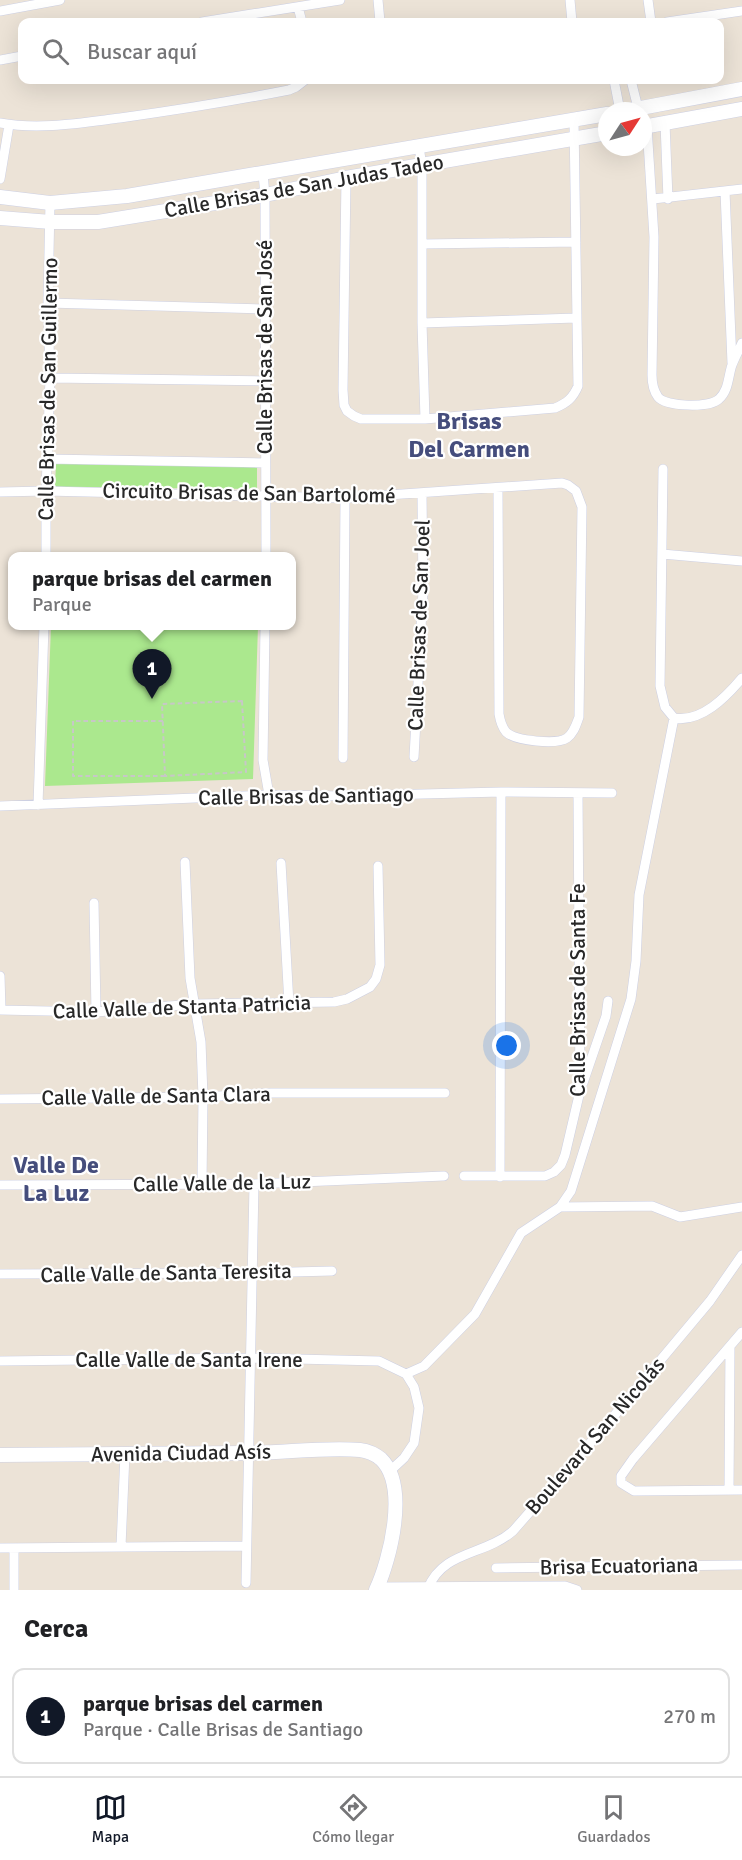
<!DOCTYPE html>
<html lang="es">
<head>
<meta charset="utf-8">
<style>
  :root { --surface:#fff; --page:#f2f2f2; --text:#202124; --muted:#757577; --line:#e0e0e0; --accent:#111827 }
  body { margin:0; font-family:Signika,sans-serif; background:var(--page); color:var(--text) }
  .compass { position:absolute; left:598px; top:102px; width:54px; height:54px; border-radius:50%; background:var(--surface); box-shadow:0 6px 24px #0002; rotate:54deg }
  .you { position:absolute; left:507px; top:1046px; width:21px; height:21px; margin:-15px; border:4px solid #fff; border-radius:50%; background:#1a73e8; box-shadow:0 0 0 9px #1a73e833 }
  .badge { display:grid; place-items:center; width:39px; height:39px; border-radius:50%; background:var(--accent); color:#fff; font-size:20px; font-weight:700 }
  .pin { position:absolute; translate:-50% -50px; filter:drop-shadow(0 2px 3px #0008) }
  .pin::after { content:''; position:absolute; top:32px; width:21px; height:18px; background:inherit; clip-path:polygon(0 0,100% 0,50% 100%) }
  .popup { position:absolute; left:8px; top:552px; width:288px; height:78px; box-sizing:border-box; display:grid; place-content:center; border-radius:12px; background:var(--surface); filter:drop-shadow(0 2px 4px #0005); font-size:20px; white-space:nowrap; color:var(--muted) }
  .popup b { font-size:22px; color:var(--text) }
  .popup::after { content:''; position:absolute; left:50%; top:100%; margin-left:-12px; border:12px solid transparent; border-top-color:var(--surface) }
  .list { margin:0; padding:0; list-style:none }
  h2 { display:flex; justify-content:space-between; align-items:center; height:78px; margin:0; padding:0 24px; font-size:26px }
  h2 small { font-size:20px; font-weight:400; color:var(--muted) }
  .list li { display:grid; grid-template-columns:39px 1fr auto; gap:18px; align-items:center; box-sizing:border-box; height:96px; margin:0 12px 12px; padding:0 12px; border:2px solid var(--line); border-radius:12px }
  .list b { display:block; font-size:22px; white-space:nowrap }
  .list p { margin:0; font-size:20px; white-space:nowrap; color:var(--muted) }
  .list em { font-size:20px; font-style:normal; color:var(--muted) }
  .icon { flex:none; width:33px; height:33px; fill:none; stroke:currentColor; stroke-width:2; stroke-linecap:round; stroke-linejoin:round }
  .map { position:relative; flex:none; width:742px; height:1590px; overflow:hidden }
  .search { position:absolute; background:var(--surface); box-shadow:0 6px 24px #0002; left:18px; right:18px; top:18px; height:66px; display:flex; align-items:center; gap:15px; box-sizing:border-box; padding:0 21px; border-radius:12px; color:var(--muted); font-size:22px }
  .sheet { height:186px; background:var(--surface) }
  nav { display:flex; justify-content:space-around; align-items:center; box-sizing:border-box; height:84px; border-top:2px solid var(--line); background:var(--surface); font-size:16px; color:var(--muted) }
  nav a { display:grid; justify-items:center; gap:3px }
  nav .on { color:var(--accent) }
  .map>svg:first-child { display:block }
  .green { fill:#abe88e }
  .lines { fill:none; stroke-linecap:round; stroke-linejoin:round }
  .street-casing { stroke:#cdd0e3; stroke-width:10 }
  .secondary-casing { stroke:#cdd0e3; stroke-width:15 }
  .path { stroke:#c7c7c7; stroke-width:2; stroke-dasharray:4.5 3; stroke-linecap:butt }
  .street { stroke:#fff; stroke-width:9 }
  .secondary { stroke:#fff; stroke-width:14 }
  .labels { text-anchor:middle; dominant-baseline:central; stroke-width:4.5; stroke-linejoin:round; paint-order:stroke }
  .street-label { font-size:21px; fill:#282828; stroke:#fff }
  .quarter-label { font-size:24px; font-weight:bold; fill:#454d7c; stroke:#fff }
</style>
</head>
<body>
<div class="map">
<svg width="742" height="1590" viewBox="0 0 742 1590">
  <rect width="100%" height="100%" fill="#ece3d7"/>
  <!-- green -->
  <path class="green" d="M56,464L257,465V489L55,487Z
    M51,626H258L253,779L45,786Z"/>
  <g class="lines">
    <defs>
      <path id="street" d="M378,0L380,22
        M570,0L572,22
        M648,0L651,22
        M298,7L302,22
        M0,11L60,0
        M202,22L340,0
        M667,22L742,11
        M0,60L22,56
        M614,80L620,111
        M631,80L638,108
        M0,123C40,130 80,123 120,118C177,110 233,101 289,90L296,87L305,80
        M665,123L668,199
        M647,126L654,237L652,375C652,382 653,390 658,397C666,407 710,408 719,399C729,390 728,376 732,365C735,357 739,350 742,343
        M419,147L422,166V323L425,419
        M263,174L265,195L266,556
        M346,178L343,390L344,405L347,411L354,416L361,419H425L555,408C567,403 573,398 578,386L574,121
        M0,179L9,125
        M725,191L732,363
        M653,199L742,189
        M422,244L576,242
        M48,303L265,309
        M422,323L576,318
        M50,378L266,381
        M47,459L265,463
        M663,469L660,686L665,707L674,718C701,723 726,697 742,678
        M0,492L46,491L345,498L562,483L568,485L576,491L582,507L579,717C576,725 574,733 567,738C557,745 515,741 506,732C502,727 500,720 499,714L498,489
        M662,554L742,561
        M46,556V491L50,378L48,303L50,203
        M265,626L263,760L269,795
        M414,757L423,591L422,493
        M343,758L345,498
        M38,805L44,626
        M0,806L269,795L344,796L501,792L612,793
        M185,862L190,978L201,1042L203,1097L202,1184
        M281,863L289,1004
        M94,903L96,1012
        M0,976L1,1010
        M0,1010L96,1012L194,1004L334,1002L347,999L370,987L376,979L380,965L378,866
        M583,1083L606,1016L608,1001
        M0,1099L203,1097L271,1093H445
        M464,1176H545L554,1172L561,1165L565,1155L580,1091L578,793
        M500,1177L501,792
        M0,1185L254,1184L444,1176
        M560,1207L652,1206L680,1217L742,1207
        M0,1274L253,1273L332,1271
        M742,1332L633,1459L621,1476V1483L634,1491L742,1490
        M0,1361L251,1358L379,1361L406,1374L414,1387L419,1408L414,1443L404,1458L390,1471
        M406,1374L424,1366L475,1314L521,1233L560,1207L571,1191L631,999L636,961L639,895L674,718
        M729,1490L730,1347
        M121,1546L125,1454
        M0,1548L246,1546
        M496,1568L742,1565
        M246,1583L254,1184
        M378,1587L565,1586L577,1590
        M428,1588C444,1550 484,1556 513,1531L613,1417L710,1301L742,1255
        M14,1590V1548"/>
      <path id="secondary" d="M625,111L742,89
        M643,127L742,109
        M0,197L50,203L127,196L607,114
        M0,218L51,222H98L265,195L346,178L607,133
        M0,1455C82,1454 164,1454 246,1453C284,1453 323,1447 360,1450C368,1451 375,1454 381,1459C409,1486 390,1560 376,1590"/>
    </defs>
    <!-- street casing -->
    <use href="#street" class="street-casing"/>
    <!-- secondary casing -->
    <use href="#secondary" class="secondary-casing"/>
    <!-- path -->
    <path class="path" d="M242,701L246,772L165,776L162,704Z
      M163,721H73V776H165"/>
    <!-- street -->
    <use href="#street" class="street"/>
    <!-- secondary -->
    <use href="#secondary" class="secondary"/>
  </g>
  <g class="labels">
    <!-- street labels -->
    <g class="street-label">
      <text transform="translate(304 186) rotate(-10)">Calle Brisas de San Judas Tadeo</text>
      <text transform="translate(265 347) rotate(-90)">Calle Brisas de San José</text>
      <text transform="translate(48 389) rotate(-89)">Calle Brisas de San Guillermo</text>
      <text transform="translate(249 493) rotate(1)">Circuito Brisas de San Bartolomé</text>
      <text transform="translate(419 625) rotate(-88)">Calle Brisas de San Joel</text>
      <text transform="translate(306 796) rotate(-1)">Calle Brisas de Santiago</text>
      <text transform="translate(578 990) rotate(-90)">Calle Brisas de Santa Fe</text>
      <text transform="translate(182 1007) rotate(-2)">Calle Valle de Stanta Patricia</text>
      <text transform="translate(156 1096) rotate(-1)">Calle Valle de Santa Clara</text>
      <text transform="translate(222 1183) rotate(-1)">Calle Valle de la Luz</text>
      <text transform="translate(166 1273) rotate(-1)">Calle Valle de Santa Teresita</text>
      <text x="189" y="1360">Calle Valle de Santa Irene</text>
      <text transform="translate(595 1436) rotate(-49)">Boulevard San Nicolás</text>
      <text transform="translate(181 1453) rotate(-1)">Avenida Ciudad Asís</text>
      <text transform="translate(619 1566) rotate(-1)">Brisa Ecuatoriana</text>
    </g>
    <!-- quarter labels -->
    <g class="quarter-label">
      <text x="469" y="421">Brisas<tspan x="469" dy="28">Del Carmen</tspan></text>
      <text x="56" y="1165">Valle De<tspan x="56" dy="28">La Luz</tspan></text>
    </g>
  </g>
</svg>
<svg class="compass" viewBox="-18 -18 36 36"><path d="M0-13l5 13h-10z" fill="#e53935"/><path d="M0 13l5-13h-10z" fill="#757577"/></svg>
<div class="you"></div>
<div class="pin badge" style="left:152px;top:699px">1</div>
<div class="popup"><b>parque brisas del carmen</b>Parque</div>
<div class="search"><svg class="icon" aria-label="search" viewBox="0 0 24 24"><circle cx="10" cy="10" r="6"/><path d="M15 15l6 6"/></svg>Buscar aquí</div>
</div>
<section class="sheet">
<h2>Cerca<small></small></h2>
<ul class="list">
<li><span class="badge">1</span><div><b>parque brisas del carmen</b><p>Parque · Calle Brisas de Santiago</p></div><em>270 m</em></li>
</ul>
</section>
<nav>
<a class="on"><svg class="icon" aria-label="map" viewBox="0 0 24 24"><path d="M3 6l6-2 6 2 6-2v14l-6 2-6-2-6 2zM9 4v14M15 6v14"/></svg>Mapa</a>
<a><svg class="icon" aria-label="directions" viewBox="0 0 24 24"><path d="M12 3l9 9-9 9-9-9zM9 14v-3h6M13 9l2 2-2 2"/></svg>Cómo llegar</a>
<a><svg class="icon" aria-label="saved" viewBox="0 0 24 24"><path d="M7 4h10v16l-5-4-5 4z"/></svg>Guardados</a>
</nav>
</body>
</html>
